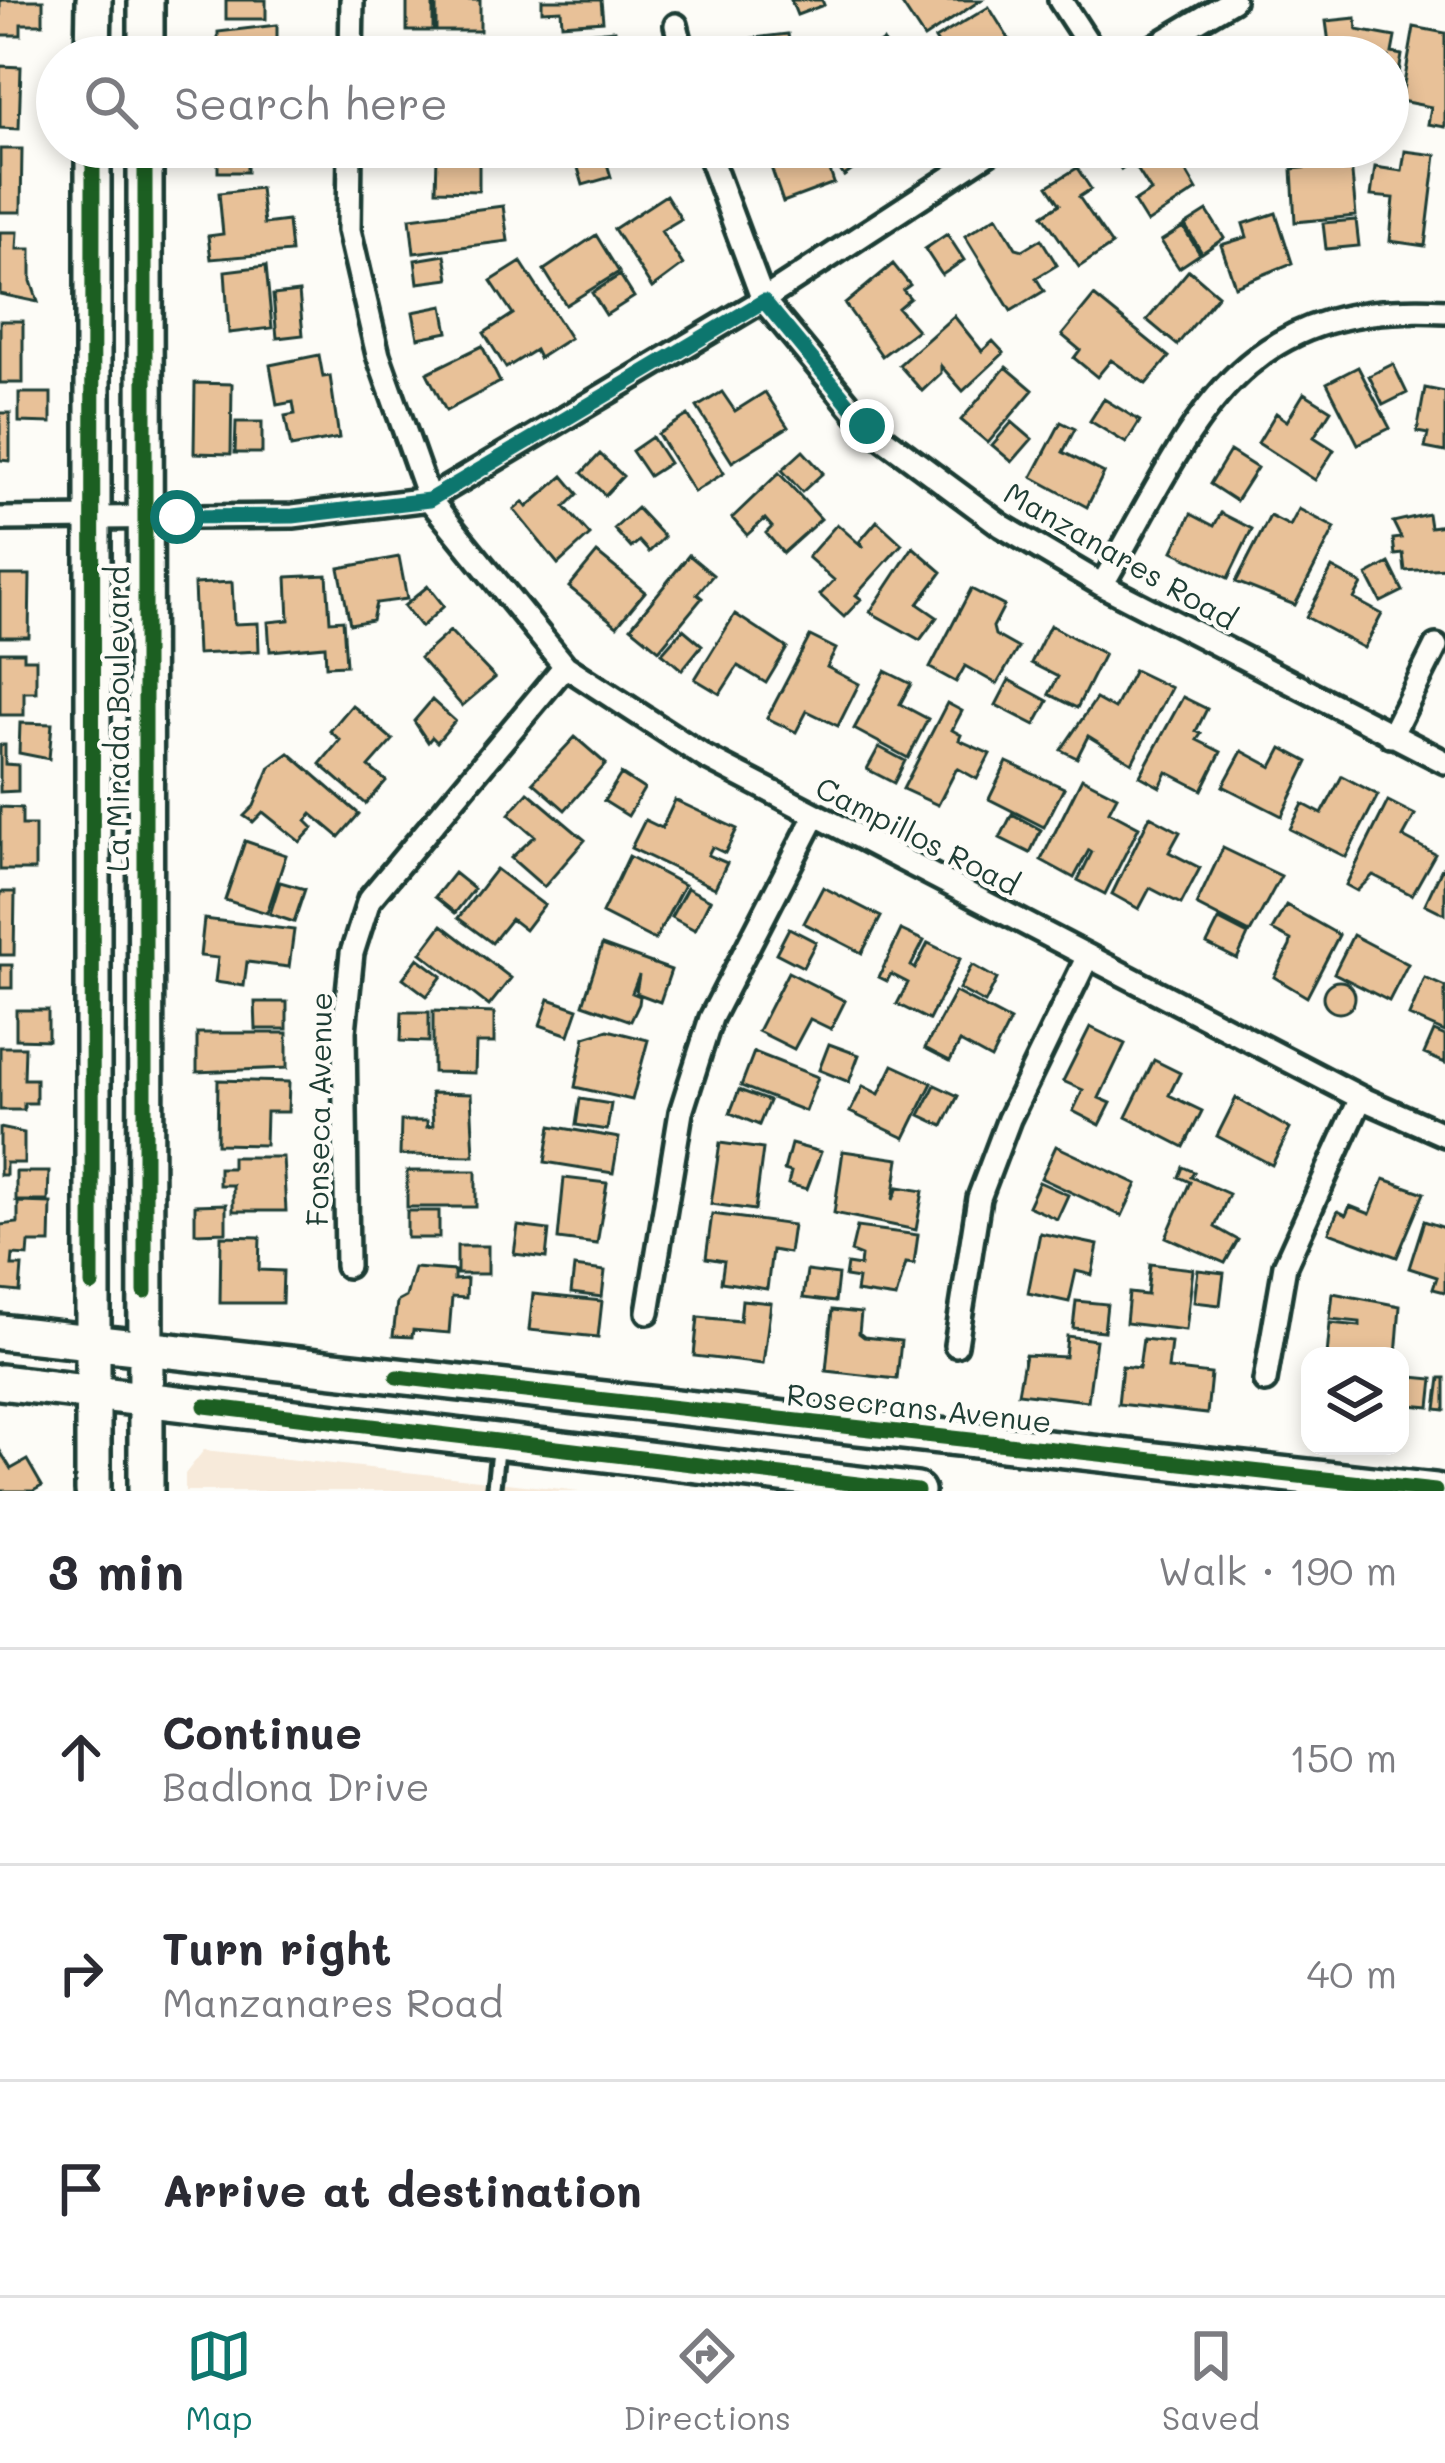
<!DOCTYPE html>
<html lang="en">
<head>
<meta charset="utf-8">
<style>
  :root { --surface:#fff; --page:#f2f2f3; --text:#2b2b33; --muted:#7c7c81; --line:#e1e1e2; --accent:#0f766e }
  body { margin:0; font-family:Mali,sans-serif; background:var(--page); color:var(--text) }
  .controls { position:absolute; right:36px; bottom:36px; display:grid; overflow:hidden; border-radius:24px; box-shadow:0 6px 18px #0003 }
  .controls button { width:108px; height:108px; display:grid; place-items:center; padding:0; border:0; border-bottom:3px solid var(--line); background:var(--surface); color:var(--text); font:60px sans-serif }
  .stop { position:absolute; width:36px; height:36px; margin:-27px; border:9px solid #0f766e; border-radius:50%; background:#fff }
  .stop.end { background:#0f766e; border-color:#fff; box-shadow:0 3px 12px #0008 }
  .list { margin:0; padding:0; list-style:none }
  h2 { display:flex; justify-content:space-between; align-items:center; height:156px; margin:0; padding:0 48px; font-size:51px }
  h2 small { font-size:39px; font-weight:400; color:var(--muted) }
  .list li { display:grid; grid-template-columns:78px 1fr auto; gap:36px; align-items:center; box-sizing:border-box; height:216px; padding:0 48px; border-top:3px solid var(--line) }
  .list b { display:block; font-size:45px; white-space:nowrap }
  .list p { margin:0; font-size:39px; white-space:nowrap; color:var(--muted) }
  .list em { font-size:39px; font-style:normal; color:var(--muted) }
  .icon { flex:none; width:66px; height:66px; fill:none; stroke:currentColor; stroke-width:2; stroke-linecap:round; stroke-linejoin:round }
  .map { position:relative; flex:none; width:1445px; height:1491px; overflow:hidden }
  .search { position:absolute; background:var(--surface); box-shadow:0 6px 18px #0003; left:36px; right:36px; top:36px; height:132px; display:flex; align-items:center; gap:30px; box-sizing:border-box; padding:0 42px; border-radius:66px; color:var(--muted); font-size:45px }
  .sheet { height:804px; background:var(--surface) }
  nav { display:flex; justify-content:space-around; align-items:center; box-sizing:border-box; height:168px; border-top:3px solid var(--line); background:var(--surface); font-size:33px; color:var(--muted) }
  nav a { display:grid; justify-items:center; gap:6px }
  nav .on { color:var(--accent) }
  .map>svg:first-child { display:block }
  .built { fill:#f7eada }
  .building { fill:#e8c198; stroke:#1f3d34; stroke-width:3 }
  .lines { fill:none; stroke-linecap:round; stroke-linejoin:round }
  .service-casing { stroke:#1f3d34; stroke-width:20 }
  .minor-casing { stroke:#1f3d34; stroke-width:30 }
  .primary-casing { stroke:#1f3d34; stroke-width:42 }
  .service { stroke:#fdfcf7; stroke-width:10 }
  .minor { stroke:#fdfcf7; stroke-width:21 }
  .primary { stroke:#fdfcf7; stroke-width:33 }
  .cycleway-casing { stroke:#fdfcf7; stroke-width:22 }
  .cycleway { stroke:#1b5e20; stroke-width:15 }
  .route { stroke:#0f766e; stroke-width:15 }
  .labels { text-anchor:middle; dominant-baseline:central; stroke-width:9; stroke-linejoin:round; paint-order:stroke }
  .street-label { font-size:30px; fill:#1f3d34; stroke:#fdfcf7 }
</style>
</head>
<body>
<div class="map">
<svg width="1445" height="1491" viewBox="0 0 1445 1491">
  <rect width="100%" height="100%" fill="#fdfcf7"/>
  <filter id="ink" filterUnits="userSpaceOnUse"><feTurbulence type="fractalNoise" baseFrequency=".00833" numOctaves="2"/><feDisplacementMap in="SourceGraphic" scale="24" xChannelSelector="R" yChannelSelector="G"/><feConvolveMatrix kernelMatrix="1 2 1 2 8 2 1 2 1" color-interpolation-filters="sRGB"/></filter>
  <g filter="url(#ink)">
    <!-- built -->
    <path class="built" d="M204,1450L580,1491H185V1474Z"/>
    <!-- building -->
    <path class="building" d="M0,0H43V24H21V35H0Z
      M226,0H266V19H226Z
      M407,0H433V31H407Z
      M436,0H480V31H436Z
      M542,0H601L603,21L562,24L561,10L542,11Z
      M791,0H822L824,5L797,15Z
      M899,0H981L924,38Z
      M989,7L1020,57H946L935,39Z
      M1356,18L1357,30L1395,37L1392,53L1402,55L1394,103L1388,102V57H1336L1337,51H1330L1326,21Z
      M277,25V53L256,55L290,57H218V32Z
      M1414,27L1445,33V127L1428,124L1431,107L1401,101Z
      M615,30L621,57H558L555,36Z
      M788,34L791,57H747L745,39Z
      M883,41L891,54L898,50L902,57H869L866,52Z
      M1300,41L1310,57H1281L1279,54Z
      M1269,45L1277,57H1251Z
      M406,47H475L482,50V57H406Z
      M0,66L21,67L19,129L0,128Z
      M218,147H287V149L252,148L247,151V172H218Z
      M404,147H492V152L479,151V191L436,190L437,156L404,155Z
      M551,147H626L605,157L611,177L583,185L576,161L557,167Z
      M764,147H822L834,183L783,202Z
      M831,147H856L865,161L844,176L827,150Z
      M1172,147L1197,190L1147,223L1134,202L1151,191L1132,161L1121,169L1108,149Z
      M1188,147H1225L1199,163Z
      M1250,147H1279L1246,164L1239,154Z
      M0,149H22L21,212H0Z
      M1405,151L1436,155L1425,246L1390,241L1394,198L1371,196L1375,167L1402,171Z
      M1351,163L1356,216L1295,222L1292,169Z
      M1077,168L1091,189L1079,197L1112,245L1079,267L1043,215L1060,204L1048,186Z
      M260,188L264,224L288,221L291,252L211,259L208,236L223,234L219,193Z
      M666,195L681,219L661,231L683,265L652,288L614,229Z
      M503,206L508,241L414,253L410,218Z
      M1207,211L1224,238L1202,253L1185,225Z
      M1276,213L1292,263L1235,286L1221,245L1247,237L1243,224Z
      M997,216L1016,248L1023,250L1041,239L1057,265L1036,278L1044,291L1011,311L965,236Z
      M1356,220L1359,246L1326,249L1323,223Z
      M1183,227L1200,254L1179,268L1161,241Z
      M0,232H18L17,249H31V281L38,302L0,294Z
      M947,234L964,260L942,275L925,249Z
      M596,235L619,272L566,305L544,270Z
      M445,255L449,279L418,283L415,260Z
      M521,262L570,338L539,358L535,350L506,368L484,333L513,314L491,281Z
      M893,264L910,285L903,290L910,298L898,308L917,330L882,356L845,304Z
      M266,266L272,328L229,333L225,271Z
      M1189,270L1218,295L1177,345L1147,320Z
      M620,275L634,297L606,315L592,293Z
      M299,292L303,335L277,338L273,295Z
      M1094,296L1169,357L1146,384L1111,360L1097,377L1074,358L1080,350L1062,335Z
      M443,306L448,332L418,338L413,312Z
      M954,316L982,351L993,341L1004,353L963,391L941,366V373L922,391L899,365Z
      M0,321H23V383H0Z
      M482,346L500,382L446,411L427,373Z
      M319,355L323,377L330,376L339,438L291,447L285,416L295,414L293,402L277,405L270,365Z
      M1393,364L1407,393L1383,405L1369,376Z
      M1006,367L1033,390L988,443L961,420Z
      M1358,367L1390,428L1358,444L1327,383Z
      M195,383L232,384L231,454L194,453Z
      M1425,388L1445,392V452L1425,448L1428,434L1417,432Z
      M722,392L735,411L765,392L788,427L732,462L697,407Z
      M19,393H51V423L19,422Z
      M1304,393L1331,410L1314,437L1334,450L1315,480L1258,443L1276,413L1287,421Z
      M1104,399L1140,421L1126,443L1090,421Z
      M0,413H10V461L0,460Z
      M688,415L724,473L694,492L658,434Z
      M236,422H262V453H235Z
      M1012,422L1032,439L1012,462L992,445Z
      M1061,422L1075,429L1063,452L1104,473L1087,507L1032,477Z
      M652,437L669,463L649,476L632,451Z
      M803,451L823,473L802,492L782,470Z
      M1230,451L1257,468L1236,501L1210,484Z
      M600,454L623,476L605,495L582,473Z
      M779,473L821,519L783,553L766,533L772,527L765,519L747,535L732,518Z
      M563,476L578,494L565,507L590,535L558,564L514,510L523,502L527,507Z
      M637,508L664,537L649,552L639,541L631,548L614,529Z
      M1299,509L1335,528L1295,605L1236,582L1270,516L1290,526Z
      M1221,513L1252,529L1228,578L1173,551L1191,514L1214,526Z
      M1428,514L1430,527L1445,525V568L1405,571L1403,554L1395,555L1393,539L1401,538L1393,522Z
      M877,521L902,544L856,595L861,599L844,617L820,595L834,580L808,557L837,524L864,548L860,541Z
      M913,547L942,572L918,604L937,617L920,640L870,612Z
      M597,553L645,592L617,626L569,587Z
      M689,555L713,575L697,594L702,598L659,650L631,627Z
      M399,557L407,599L376,603L372,620L350,624L339,568Z
      M1389,563L1403,591L1381,602L1367,575Z
      M1332,568L1362,584L1354,599L1382,614L1364,648L1306,617Z
      M0,575H30L29,637H0Z
      M327,575L330,621L343,620L346,665L326,666L325,646L270,651L268,622L289,620L287,577Z
      M232,582L234,624L258,623L259,651L197,654L194,584Z
      M428,586L444,606L421,627L404,606Z
      M971,589L1004,606L993,627L995,635L1018,648L997,684L965,666L956,682L930,668Z
      M735,614L787,648L766,683L738,666L720,694L695,679Z
      M1050,625L1104,654L1077,708L1049,694L1058,677L1031,663Z
      M683,629L702,645L682,670L662,653Z
      M450,631L495,678L462,706L420,658Z
      M810,636L836,649L827,667L859,684L838,726L807,711L796,732L767,718Z
      M0,652H24V659H36V692H24V715H0Z
      M1134,670L1171,688L1132,763L1088,736L1077,758L1061,750L1096,699L1114,709Z
      M885,671L911,684L900,704L928,719L908,758L854,729Z
      M1009,680L1048,701L1035,725L996,705Z
      M1183,697L1207,709L1196,731L1201,734L1197,740L1221,752L1202,790L1167,772L1160,787L1140,776Z
      M432,700L455,721L437,742L432,737L428,742L414,721Z
      M947,703L962,711L952,730L961,735L959,740L990,754L977,779L957,768L938,805L903,789Z
      M352,705L393,740L369,767L386,781L366,804L320,764L340,740L330,731Z
      M20,723L52,724L49,759L19,753Z
      M575,737L606,764L565,810L533,782Z
      M0,745H5V764L18,765V791L0,792Z
      M879,747L905,761L894,783L867,769Z
      M1282,748L1308,762L1282,816L1223,786L1242,751L1272,767Z
      M289,753L359,814L339,837L312,814L306,821L313,828L300,842L263,812L253,822L244,816L254,806L270,767Z
      M1007,762L1064,788L1044,827L989,799Z
      M621,774L644,789L628,816L604,801Z
      M1342,776L1378,795L1346,857L1290,829L1303,804L1322,814Z
      M1082,778L1117,796L1109,811L1139,827L1105,894L1078,880L1092,852L1089,850L1074,878L1041,860Z
      M528,792L585,840L544,887L511,858L535,836L509,814Z
      M675,800L737,829L725,853L712,847L708,855L727,863L715,888L631,848L645,820L662,828Z
      M1388,801L1415,815L1403,837L1435,854L1412,895L1373,875L1357,891L1346,885Z
      M0,807L22,808V825H35V870H0Z
      M1012,814L1041,830L1030,853L1000,838Z
      M1150,816L1180,832L1169,852L1200,868L1181,904L1150,888L1139,909L1112,894Z
      M245,841L286,855L267,913L225,900Z
      M1223,848L1281,876L1250,933L1196,905Z
      M629,856L684,885L655,940L602,913Z
      M1442,868L1445,870V914L1425,904Z
      M496,869L544,905L525,930L511,919L492,943L458,918Z
      M454,873L474,889L455,913L435,897Z
      M280,882L305,889L294,922L270,914Z
      M823,887L881,917L862,953L804,923Z
      M687,888L710,900L695,930L671,917Z
      M0,892H15L14,955H0Z
      M1286,905L1339,935L1307,997L1274,977L1290,946L1291,940L1272,930Z
      M204,919L294,930L289,967L247,962L244,986L215,982L218,958L200,956Z
      M1219,920L1248,935L1237,959L1207,944Z
      M442,925L511,978L489,1006L421,953Z
      M789,928L816,942L803,967L776,953Z
      M901,930L924,941L911,966L915,969L928,943L960,959L929,1020L897,1004L908,983L891,974L887,981L879,977Z
      M1353,935L1408,964L1389,1001L1334,973Z
      M602,945L671,970L660,1002L636,993L639,975L632,993L640,996L639,1004L631,1021L583,1004Z
      M418,958L442,976L427,996L403,978Z
      M0,965H12V988H0Z
      M972,965L997,979L985,1003L959,989Z
      M788,972L845,1001L831,1029L810,1019L794,1049L758,1031Z
      M1425,978L1445,987V1032L1409,1016Z
      M1323 997a16 16 0 1 1 32 0a16 16 0 1 1-32 0Z
      M955,992L1010,1021L991,1059L960,1042L950,1061L925,1048Z
      M549,999L578,1009L569,1035L540,1025Z
      M255,1002H287V1029H256Z
      M16,1010H48V1040L16,1039Z
      M433,1011L494,1013V1043H476L475,1073L433,1072Z
      M402,1012H429V1042L401,1041Z
      M1090,1027L1125,1044L1099,1098L1111,1103L1100,1125L1073,1111L1083,1090L1063,1081Z
      M608,1030L648,1040L632,1100L575,1087L585,1037Z
      M1434,1031L1445,1036V1063L1424,1054Z
      M197,1033H287V1068L197,1072Z
      M829,1044L859,1055L849,1082L819,1070Z
      M0,1047H25L24,1079H36V1103H24V1110H0Z
      M754,1052L818,1077L805,1111L741,1086Z
      M1154,1060L1180,1073L1169,1095L1202,1111L1184,1147L1126,1117Z
      M893,1065L932,1083L905,1138L850,1112L863,1086L879,1094Z
      M218,1080L289,1082L288,1112H266L265,1145L217,1144Z
      M935,1085L958,1096L943,1126L920,1115Z
      M739,1090L769,1101L759,1125L730,1113Z
      M431,1093L471,1094L474,1156L400,1155L401,1121H427V1127L433,1126Z
      M1236,1098L1290,1129L1272,1165L1217,1136Z
      M580,1099L611,1104L607,1130L576,1125Z
      M551,1126L619,1138L613,1173L545,1162Z
      M0,1128L24,1133V1163H6V1175H0Z
      M720,1143L763,1149L755,1210L711,1204Z
      M791,1144L821,1152L807,1189L788,1184L791,1172L784,1170Z
      M1056,1146L1137,1184L1122,1216L1041,1178Z
      M843,1151L899,1159L893,1200L898,1187L923,1191L916,1230L834,1213Z
      M232,1157H283L286,1211H233V1185H219V1168H232Z
      M1183,1167L1194,1172L1191,1177L1229,1194L1215,1227L1238,1240L1225,1263L1166,1237L1190,1182L1179,1177Z
      M407,1171H476V1207H407Z
      M16,1172H49L48,1201H16Z
      M564,1178L607,1183L597,1244L558,1239Z
      M1384,1179L1424,1193L1397,1257L1329,1232L1338,1211L1346,1215L1350,1206L1370,1214Z
      M1039,1182L1068,1195L1057,1219L1028,1206Z
      M18,1202L51,1203L50,1243H29L28,1256L13,1255L12,1266H22L20,1292L0,1290V1225L18,1223Z
      M226,1204V1232L195,1233V1205Z
      M407,1211H439V1238H407Z
      M712,1214L793,1225L789,1253L772,1250L767,1289L721,1282L724,1261L706,1258Z
      M1424,1221L1445,1228V1292L1433,1289L1437,1277L1409,1268Z
      M518,1226L549,1230L546,1258L514,1254Z
      M857,1227L918,1235L914,1264L906,1263L896,1298L856,1292L858,1279L845,1277L847,1264L860,1266L861,1256L851,1252Z
      M1040,1233L1098,1245L1092,1275L1076,1271L1069,1302L1028,1293Z
      M221,1236L260,1237L259,1270L283,1271L282,1303H220Z
      M457,1246H488V1274H457Z
      M1150,1264L1193,1269L1186,1330L1126,1323L1129,1293L1147,1295Z
      M574,1267L605,1271L602,1297L571,1293Z
      M414,1268L454,1271V1280L467,1279L466,1298L452,1297L449,1333L413,1330L412,1337L393,1336L397,1302L406,1297Z
      M1198,1270L1224,1273L1220,1305L1194,1302Z
      M807,1271L838,1275L835,1302L803,1298Z
      M1333,1293L1400,1306L1396,1356H1327L1330,1323L1360,1326V1322L1330,1319Z
      M533,1294L602,1301L598,1337L529,1330Z
      M742,1300L771,1303L763,1364L694,1356L698,1317L740,1321Z
      M1076,1301L1107,1304L1104,1331L1073,1328Z
      M832,1310L861,1313L859,1333L864,1337L901,1341L897,1379L826,1371Z
      M1067,1336L1096,1340L1088,1401L1018,1393L1025,1355L1065,1357Z
      M1143,1339L1171,1342L1168,1369L1211,1374L1207,1414L1118,1404L1122,1366L1139,1368Z
      M1402,1376L1433,1379L1430,1407L1400,1404Z
      M1440,1378H1445V1410L1436,1409Z
      M0,1451L11,1469L27,1460L42,1486L33,1491H0Z"/>
    <g class="lines">
      <defs>
        <path id="service" d="M493,1491L498,1447"/>
        <path id="minor" d="M1060,0L1097,57
          M676,25L684,57
          M351,57L352,0
          M1137,57L1233,0
          M350,147L349,230L378,355L429,499L565,666L705,757L1361,1098L1445,1135
          M706,147L763,300L867,426L1002,526L1102,585L1445,762
          M0,519L293,516L429,499L763,300L997,147
          M1102,585C1195,426 1231,299 1445,311
          M1391,736L1436,646
          M347,1266L344,1031L352,953L369,900L565,666
          M648,1312L681,1112L711,1018L815,816
          M956,1345L979,1198L1009,1119L1088,956
          M1265,1381L1285,1265L1361,1098"/>
        <path id="primary" d="M93,57L94,0
          M146,57V0
          M93,147V1491
          M145,147L146,1491
          M0,1332L1435,1491
          M0,1382L917,1491"/>
      </defs>
      <!-- service casing -->
      <use href="#service" class="service-casing"/>
      <!-- minor casing -->
      <use href="#minor" class="minor-casing"/>
      <!-- primary casing -->
      <use href="#primary" class="primary-casing"/>
      <!-- service -->
      <use href="#service" class="service"/>
      <!-- minor -->
      <use href="#minor" class="minor"/>
      <!-- primary -->
      <use href="#primary" class="primary"/>
      <defs>
        <path id="cycleway" d="M145,147V1292
          M92,1285L93,147
          M397,1377L1435,1491
          M205,1406L917,1491"/>
      </defs>
      <!-- cycleway casing -->
      <use href="#cycleway" class="cycleway-casing"/>
      <!-- cycleway -->
      <use href="#cycleway" class="cycleway"/>
    </g>
  </g>
  <g class="lines" filter="url(#ink)">
    <!-- route -->
    <path class="route" d="M177,517L293,516L429,500L764,301L867,426"/>
  </g>
  <g class="labels">
    <!-- street labels -->
    <g class="street-label">
      <text transform="translate(1121 555) rotate(30)">Manzanares Road</text>
      <text transform="translate(117 719) rotate(-90)">La Mirada Boulevard</text>
      <text transform="translate(918 835) rotate(27)">Campillos Road</text>
      <text transform="translate(318 1109) rotate(-89)">Fonseca Avenue</text>
      <text transform="translate(919 1407) rotate(6)">Rosecrans Avenue</text>
    </g>
  </g>
</svg>
<div class="controls">
<button><svg class="icon" aria-label="layers" viewBox="0 0 24 24"><path d="M12 4l9 5-9 5-9-5zM3 14l9 5 9-5"/></svg></button>
</div>
<div class="stop" style="left:177px;top:517px"></div>
<div class="stop end" style="left:867px;top:426px"></div>
<div class="search"><svg class="icon" aria-label="search" viewBox="0 0 24 24"><circle cx="10" cy="10" r="6"/><path d="M15 15l6 6"/></svg>Search here</div>
</div>
<section class="sheet">
<h2>3 min<small>Walk · 190 m</small></h2>
<ul class="list">
<li><svg class="icon" aria-label="ahead" viewBox="0 0 24 24"><path d="M12 20V5M6 11l6-6 6 6"/></svg><div><b>Continue</b><p>Badlona Drive</p></div><em>150 m</em></li>
<li><svg class="icon" aria-label="right" viewBox="0 0 24 24"><path d="M7 20v-9h11M14 6l5 5-5 5"/></svg><div><b>Turn right</b><p>Manzanares Road</p></div><em>40 m</em></li>
<li><svg class="icon" aria-label="arrive" viewBox="0 0 24 24"><path d="M6 21V4h12l-3 4 3 4H6"/></svg><div><b>Arrive at destination</b></div></li>
</ul>
</section>
<nav>
<a class="on"><svg class="icon" aria-label="map" viewBox="0 0 24 24"><path d="M3 6l6-2 6 2 6-2v14l-6 2-6-2-6 2zM9 4v14M15 6v14"/></svg>Map</a>
<a><svg class="icon" aria-label="directions" viewBox="0 0 24 24"><path d="M12 3l9 9-9 9-9-9zM9 14v-3h6M13 9l2 2-2 2"/></svg>Directions</a>
<a><svg class="icon" aria-label="saved" viewBox="0 0 24 24"><path d="M7 4h10v16l-5-4-5 4z"/></svg>Saved</a>
</nav>
</body>
</html>
